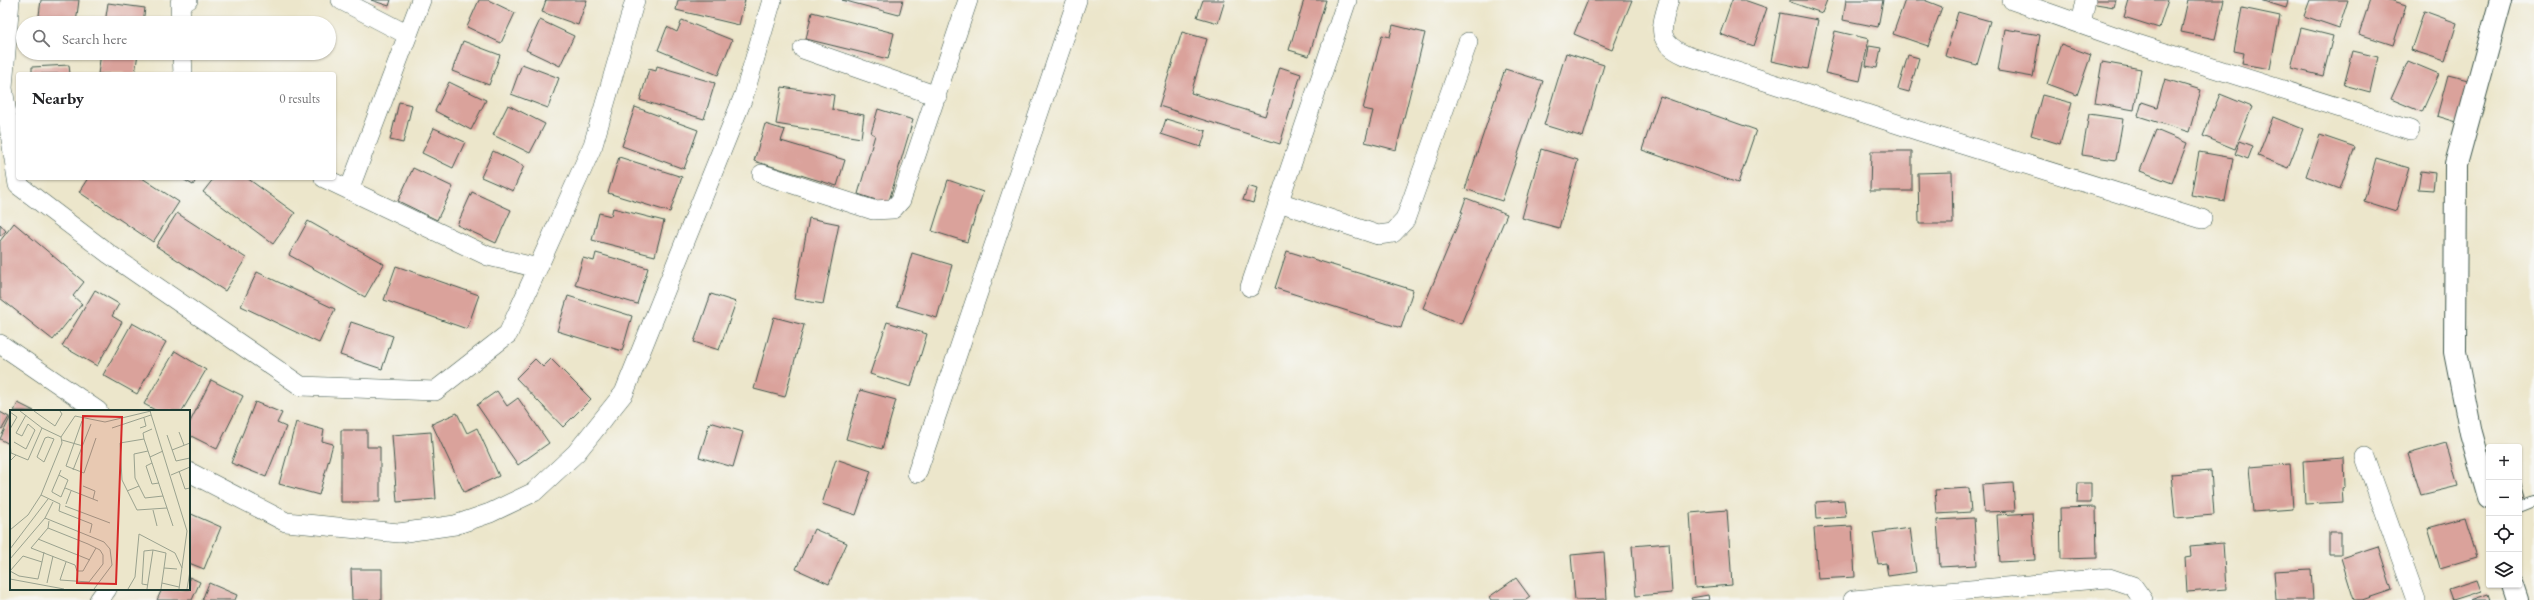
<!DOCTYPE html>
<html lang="en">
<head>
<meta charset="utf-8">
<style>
  :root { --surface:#fff; --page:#f2f2f2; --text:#202124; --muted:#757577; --line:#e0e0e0 }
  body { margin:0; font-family:"EB Garamond",serif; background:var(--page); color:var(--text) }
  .controls { position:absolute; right:12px; bottom:12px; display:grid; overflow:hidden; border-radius:4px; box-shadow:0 1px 3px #0004 }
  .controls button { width:36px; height:36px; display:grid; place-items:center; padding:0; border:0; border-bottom:1px solid var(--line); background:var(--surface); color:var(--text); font:20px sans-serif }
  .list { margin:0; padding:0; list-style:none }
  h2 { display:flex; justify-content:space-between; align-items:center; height:52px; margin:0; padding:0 16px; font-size:17px }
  h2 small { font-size:13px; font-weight:400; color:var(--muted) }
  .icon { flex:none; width:22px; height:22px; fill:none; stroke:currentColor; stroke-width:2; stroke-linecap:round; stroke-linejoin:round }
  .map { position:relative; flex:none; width:2534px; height:600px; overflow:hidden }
  .search { position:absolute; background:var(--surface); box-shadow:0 1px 3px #0004; left:16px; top:16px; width:320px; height:44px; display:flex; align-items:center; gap:10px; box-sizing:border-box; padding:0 14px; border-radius:22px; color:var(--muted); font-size:15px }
  .panel { position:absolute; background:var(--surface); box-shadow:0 1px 3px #0004; left:16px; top:72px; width:320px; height:108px; border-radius:4px }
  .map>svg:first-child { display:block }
  .building { fill:#daa29b }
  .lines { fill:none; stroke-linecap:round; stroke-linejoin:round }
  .service-casing { stroke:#3e564b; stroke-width:12 }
  .minor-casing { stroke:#3e564b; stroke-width:20 }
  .tertiary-casing { stroke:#3e564b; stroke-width:24 }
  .service { stroke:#fff; stroke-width:10 }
  .minor { stroke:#fff; stroke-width:19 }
  .tertiary { stroke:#fff; stroke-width:22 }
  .inset-road { fill:none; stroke:#9aa28f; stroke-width:1 }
  .view { fill:#d62828; fill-opacity:0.15; stroke:#d62828; stroke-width:2 }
  .inset-edge { fill:none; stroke:#1f3d34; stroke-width:2 }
</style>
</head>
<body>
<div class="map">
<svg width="2534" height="600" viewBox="0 0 2534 600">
  <rect width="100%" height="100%" fill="#f6f6f2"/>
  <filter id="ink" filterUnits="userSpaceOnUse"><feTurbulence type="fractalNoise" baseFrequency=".025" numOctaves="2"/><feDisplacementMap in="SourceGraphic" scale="8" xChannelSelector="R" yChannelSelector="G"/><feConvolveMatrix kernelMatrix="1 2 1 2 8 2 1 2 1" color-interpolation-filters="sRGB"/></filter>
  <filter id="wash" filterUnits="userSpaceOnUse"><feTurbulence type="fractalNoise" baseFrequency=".012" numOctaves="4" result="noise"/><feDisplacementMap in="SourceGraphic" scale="16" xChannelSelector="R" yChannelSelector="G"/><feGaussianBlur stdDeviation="0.9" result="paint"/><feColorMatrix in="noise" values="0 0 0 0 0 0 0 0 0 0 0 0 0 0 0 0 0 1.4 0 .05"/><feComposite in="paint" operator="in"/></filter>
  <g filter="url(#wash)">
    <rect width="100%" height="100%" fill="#ece6cb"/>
    <g id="blocks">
      <!-- building -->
      <path class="building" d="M41,0H79L76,23H38Z
        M371,0H391L389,6Z
        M479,0H488L515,13L501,43L467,27Z
        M546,0H587L578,25L542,12Z
        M678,0H745L739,25L676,10Z
        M842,0H903L899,15Z
        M1203,0H1225L1218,23L1197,17Z
        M1304,0H1326L1309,56L1289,50Z
        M1588,0H1632L1612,50L1574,34Z
        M1732,0H1744L1767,8L1754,46L1720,34Z
        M1790,0H1827L1822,13L1790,2Z
        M1846,0H1883L1878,27L1843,20Z
        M1905,0H1924L1942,7L1928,46L1893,34Z
        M2090,0H2116L2114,7L2090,3Z
        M2129,0H2168L2159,28L2124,17Z
        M2188,0H2224L2215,39L2181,32Z
        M2260,0H2288L2286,8Z
        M2310,0H2348L2339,28L2304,16Z
        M2370,0H2390L2406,5L2393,45L2359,34Z
        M108,3L145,8L143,23H105Z
        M2242,8L2280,16L2270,69L2242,64L2244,53L2234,51Z
        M2424,11L2457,23L2445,61L2411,50Z
        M812,12L894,33L888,59L806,39Z
        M1958,12L1990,21L1977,65L1945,56Z
        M1780,13L1818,20L1808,69L1771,61Z
        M540,20L574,36L560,66L526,50Z
        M682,20L732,40L718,75L658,50L667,27L677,32Z
        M1393,25L1425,33L1396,150L1365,142L1373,111L1363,109L1382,35L1390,37Z
        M2301,28L2333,36L2323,76L2291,68Z
        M2005,29L2040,35L2033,77L1998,71Z
        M1835,31L1869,39L1860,81L1825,73Z
        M1182,32L1207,39L1191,93L1265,116L1280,67L1301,74L1280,144L1159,106Z
        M463,41L500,55L489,85L452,71Z
        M2061,44L2091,55L2077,95L2047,84Z
        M1869,46L1881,48L1877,68L1866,66Z
        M2353,51L2378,57L2370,92L2344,85Z
        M101,53H138L135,74H98Z
        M1566,53L1604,65L1583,137L1544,125Z
        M1908,55L1919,58L1909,92L1898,89Z
        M2408,61L2439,74L2422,112L2391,99Z
        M2102,62L2141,69L2134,110L2095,103Z
        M522,64L559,78L548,108L511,94Z
        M69,65L70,74H32V67Z
        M657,66L715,83L704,119L640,100L649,69L656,71Z
        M1505,69L1543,81L1502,201L1465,189Z
        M2448,75L2472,81L2460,123L2437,116Z
        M2165,79L2201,90L2189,132L2138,116L2142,102L2157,107Z
        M449,82L486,100L471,130L435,111Z
        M782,87L834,95L832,109L864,115L861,138L776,124Z
        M2220,94L2252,107L2235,149L2203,136Z
        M2042,95L2072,103L2060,144L2031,135Z
        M1660,96L1756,130L1738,183L1642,150Z
        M399,102L412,105L403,143L390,140Z
        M508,105L545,124L530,153L493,135Z
        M635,107L698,130L684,169L622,146Z
        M878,109L913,120L888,204L858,194L875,135L871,133Z
        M2089,114L2123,119L2116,160L2082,155Z
        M2273,117L2303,129L2288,168L2258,156Z
        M1166,119L1206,131L1201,147L1161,134Z
        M765,124L785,130L781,141L845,160L837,186L754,161Z
        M434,128L465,142L453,168L422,153Z
        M2156,130L2187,143L2172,183L2140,171Z
        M2320,135L2355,147L2340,189L2306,176Z
        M2240,141L2253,146L2248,159L2235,154Z
        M1541,149L1578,160L1559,228L1522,218Z
        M493,151L524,166L513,191L481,177Z
        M1871,151H1912V191H1870Z
        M2199,152L2233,158L2225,201L2191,195Z
        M619,157L682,177L670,212L608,193Z
        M2376,158L2409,168L2396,211L2364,201Z
        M413,168L453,187L437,220L398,201Z
        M2421,171L2435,173L2433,190L2418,189Z
        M1952,172L1953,224H1919L1918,173Z
        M88,178H142L179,202L153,242L79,192Z
        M181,178H197L193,185Z
        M214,178H247L295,213L273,244L203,192Z
        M948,180L983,192L967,242L932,231Z
        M1248,186L1257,189L1253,203L1243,200Z
        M472,192L511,210L496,243L457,225Z
        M1466,198L1507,214L1461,324L1423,308L1463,212H1461Z
        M613,208L664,221L655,256L592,240L599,213L611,216Z
        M177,213L246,258L225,291L156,246Z
        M809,218L839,224L823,304L794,299Z
        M308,221L384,264L365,297L289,255Z
        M14,223L84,282L73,296L82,304L53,340L0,298V241Z
        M0,224L6,231L0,236Z
        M1287,251L1413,290L1401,328L1275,288Z
        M596,253L648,268L637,304L575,285L583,258L594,261Z
        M912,253L952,265L937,318L897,306Z
        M396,266L479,295L467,329L384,300Z
        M257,272L335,309L319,343L241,306Z
        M95,290L119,304L112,316L122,322L97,366L62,346Z
        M711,294L736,302L719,350L694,342Z
        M568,296L632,316L622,351L557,331Z
        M774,317L804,325L785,397L754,389Z
        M351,322L393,336L382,369L340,355Z
        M887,322L927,334L911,387L870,374Z
        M132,323L166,342L137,394L103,375Z
        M175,351L206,370L182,411H157L144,404Z
        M535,359L543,367L551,359L591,399L563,427L516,378Z
        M211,380L243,396L217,449L189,435V424Z
        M860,390L896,400L882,449L846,439Z
        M497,391L507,406L518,398L549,443L518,465L477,405Z
        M255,402L282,413L277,423L286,427L266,477L231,463Z
        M18,403L34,411H14Z
        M0,412L9,417L2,429L0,428Z
        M457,413L467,433L477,428L499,476L464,492L432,424Z
        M11,416V445L0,439Z
        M296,422L324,430L322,441L333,444L319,495L279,484Z
        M710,422L743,432L733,467L699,457Z
        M341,430H367V447H380V502H341Z
        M431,432L436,499L397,502L392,435Z
        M2446,443L2458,486L2421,495L2408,454Z
        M2344,458L2345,487L2342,488L2343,502L2305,504L2303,461Z
        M836,459L871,471L856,515L822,504Z
        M2290,464L2293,509L2253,512L2249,467Z
        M2211,471L2214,515L2175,518L2171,474Z
        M2519,477L2525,497L2519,499Z
        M2013,483L2015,511L1984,512L1982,485Z
        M2078,483H2091V503H2077Z
        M1969,488L1971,512L1937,514L1935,490Z
        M1844,500L1846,517L1817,519L1816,502Z
        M2096,507L2097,558L2061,559L2060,508Z
        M1727,510L1732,585L1695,588L1690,513Z
        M189,513L221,527L204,569L189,563Z
        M2032,513L2035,560L2000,562L1997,515Z
        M1974,518L1977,565L1940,567L1937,520Z
        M2465,518L2477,557L2440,568L2428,528Z
        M1852,526L1855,577L1818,579L1814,528Z
        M1910,528L1916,572L1888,576L1886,563L1878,564L1873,533Z
        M814,529L847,543L829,584L796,569Z
        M2329,532H2341V554H2329Z
        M1669,543L1672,593L1636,596L1632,546Z
        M2223,543L2226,589L2187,592L2185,558L2191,557L2190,546Z
        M2378,546L2392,590L2362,600H2354L2341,558Z
        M1604,552L1607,599L1575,600L1571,555Z
        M351,569H382V600H352Z
        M2311,569L2313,600H2276L2274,571Z
        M189,577L200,582L192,600H157L162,589H189Z
        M1516,578L1530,597L1526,600H1491L1489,597Z
        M2477,580L2481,591L2453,600L2449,589Z
        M209,583L237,595L235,600H202Z
        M2488,594L2490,600H2470Z
        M1708,595L1709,600H1692L1691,598Z"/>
    </g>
  </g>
  <g filter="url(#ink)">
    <use href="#blocks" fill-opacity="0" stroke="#3e564b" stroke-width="1"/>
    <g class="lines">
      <defs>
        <path id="service" d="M2519,507L2534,501"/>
        <path id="minor" d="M10,0L3,88L18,185L109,254L301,386L435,391L508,334L593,145L635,0
          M341,0L408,35
          M1669,0C1661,27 1655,42 1685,55L1919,131L2202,219
          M2012,0L2134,43L2410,130
          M181,23L180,3L188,0
          M2081,24L2086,0
          M803,49L937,96
          M182,53L183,74
          M762,174L873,210L893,209L901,200L968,0
          M324,178L488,256L538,268
          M349,190L421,0
          M1279,202L1378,235L1393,233L1405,220L1468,42
          M1250,287L1347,0
          M0,344L98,411
          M2365,457L2416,600
          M189,472L286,522L399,533L455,525L490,513L534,492L576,453L624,393L744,95L772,0
          M917,473L1077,0
          M99,600L107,589
          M1853,600L2109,578L2133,586L2143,600"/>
        <path id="tertiary" d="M2489,497L2471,433L2455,352L2456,164L2501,0
          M2513,585L2518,600"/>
      </defs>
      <!-- service casing -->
      <use href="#service" class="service-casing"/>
      <!-- minor casing -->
      <use href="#minor" class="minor-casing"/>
      <!-- tertiary casing -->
      <use href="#tertiary" class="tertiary-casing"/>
      <!-- service -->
      <use href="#service" class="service"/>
      <!-- minor -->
      <use href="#minor" class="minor"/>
      <!-- tertiary -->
      <use href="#tertiary" class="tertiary"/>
    </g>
  </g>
  <!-- overview -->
  <g transform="translate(10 410)">
    <rect width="180" height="180" fill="#ece6cb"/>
    <path class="inset-road" d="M10,1L32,18L51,27M24,1L45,16L52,4L50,1M140,1L177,121L169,179M0,2L7,7L0,19M72,11L56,56L74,63L86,28M102,18L141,5M130,18L136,16L134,8M142,19L133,23L134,29L163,116M169,22L174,35M157,25L166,51L180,48M38,27L44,29L34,52L27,47L35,28ZM51,27L65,6L95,12L141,1M134,29L110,33L112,70L127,100L157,98M52,30L73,36M4,32L16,39L25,20L18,14L12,26L6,23L16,5M0,33L1,43L6,45M162,40L180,33M138,41L124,44L125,68L135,88L153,86M140,47L153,41M0,51L6,45L18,50L32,18M142,53L136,56L142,74L149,73M63,60L81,14M169,61L175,79L180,78M49,65L58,70L51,87L42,82V81L51,60M161,65L180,57M73,76L85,81L83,89M55,78L88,91M117,81L129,76M31,85L50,94L49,101L82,114L80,123M56,94L61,81M55,96L100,113M143,100L147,116M35,108L94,132L100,139L102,155L84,179M39,111L38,118L21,138L65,155L67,161H73L86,138M38,118L78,134L90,140L93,145V154L79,172L50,170L56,152M0,120L18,105L31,85L52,33L51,27M28,129L80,150M0,139L38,89M0,149L35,108L43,92M32,152L13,146L0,161L9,166L28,169L32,152L34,142M0,169L54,179M37,173L43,146M152,173L169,177M138,175L132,174L134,141L143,140M118,179L125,167L129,124L165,143L172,158M137,179L143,140L156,143L154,158M151,179L154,158L167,159M177,179L180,161"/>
    <path class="view" d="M73,6L112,7L106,174L67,173Z"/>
    <rect width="180" height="180" class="inset-edge"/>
  </g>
</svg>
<div class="controls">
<button>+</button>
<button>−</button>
<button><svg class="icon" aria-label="locate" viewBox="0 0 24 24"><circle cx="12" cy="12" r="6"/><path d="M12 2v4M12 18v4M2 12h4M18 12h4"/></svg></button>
<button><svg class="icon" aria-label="layers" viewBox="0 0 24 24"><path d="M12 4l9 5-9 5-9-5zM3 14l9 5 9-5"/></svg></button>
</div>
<div class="search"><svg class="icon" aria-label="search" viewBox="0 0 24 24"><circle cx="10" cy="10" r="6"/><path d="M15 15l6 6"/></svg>Search here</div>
<section class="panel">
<h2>Nearby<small>0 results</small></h2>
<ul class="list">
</ul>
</section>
</div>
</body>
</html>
